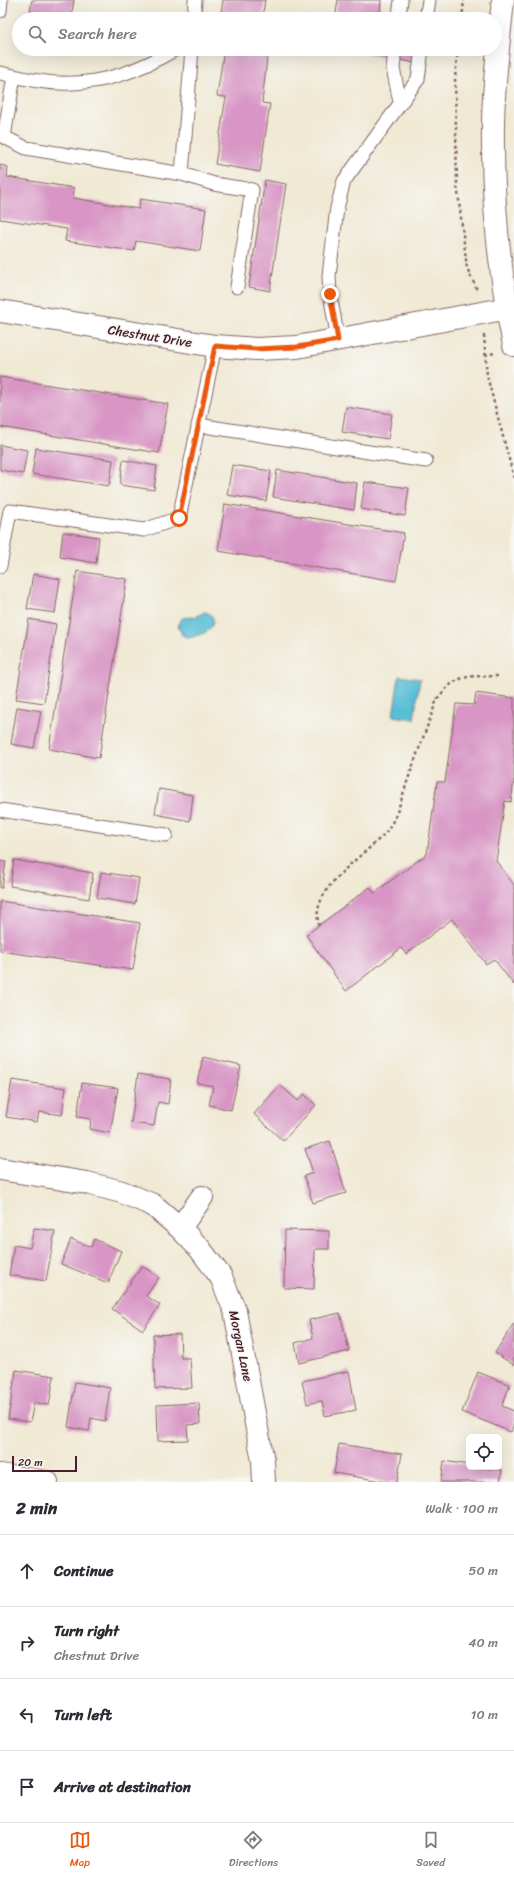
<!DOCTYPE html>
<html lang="en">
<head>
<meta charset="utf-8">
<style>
  :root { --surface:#fff; --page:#f7f7f7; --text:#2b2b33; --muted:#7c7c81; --line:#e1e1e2; --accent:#ea580c }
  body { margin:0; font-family:Sriracha,sans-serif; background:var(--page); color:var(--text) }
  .controls { position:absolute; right:12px; bottom:12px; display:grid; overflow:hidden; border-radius:6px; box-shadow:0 4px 16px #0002 }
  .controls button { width:36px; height:36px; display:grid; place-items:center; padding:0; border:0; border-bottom:1px solid var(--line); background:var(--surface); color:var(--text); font:20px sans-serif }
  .scale { position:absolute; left:12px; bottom:10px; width:65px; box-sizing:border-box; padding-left:4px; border:2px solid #4a1f2b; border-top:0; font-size:11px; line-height:14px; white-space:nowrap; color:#4a1f2b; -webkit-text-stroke:3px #f6f6f2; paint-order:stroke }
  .stop { position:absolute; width:12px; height:12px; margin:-9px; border:3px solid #ea580c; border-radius:50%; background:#fff }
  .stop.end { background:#ea580c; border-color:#fff; box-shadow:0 1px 4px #0008 }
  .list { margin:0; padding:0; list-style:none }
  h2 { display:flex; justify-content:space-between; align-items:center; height:52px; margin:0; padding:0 16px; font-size:17px }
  h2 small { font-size:13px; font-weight:400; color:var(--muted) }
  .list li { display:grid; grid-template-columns:26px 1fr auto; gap:12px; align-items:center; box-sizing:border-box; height:72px; padding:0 16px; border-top:1px solid var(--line) }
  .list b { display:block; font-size:15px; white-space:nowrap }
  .list p { margin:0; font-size:13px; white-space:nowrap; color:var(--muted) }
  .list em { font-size:13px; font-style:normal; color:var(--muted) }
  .icon { flex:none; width:22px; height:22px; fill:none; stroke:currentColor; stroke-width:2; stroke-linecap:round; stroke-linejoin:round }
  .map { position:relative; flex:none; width:514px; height:1482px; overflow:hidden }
  .search { position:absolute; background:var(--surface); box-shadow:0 4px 16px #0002; left:12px; right:12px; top:12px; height:44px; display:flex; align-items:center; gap:10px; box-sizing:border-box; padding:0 14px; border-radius:22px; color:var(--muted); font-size:15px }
  .sheet { height:340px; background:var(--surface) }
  nav { display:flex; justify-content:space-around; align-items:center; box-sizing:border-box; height:56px; border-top:1px solid var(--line); background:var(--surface); font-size:11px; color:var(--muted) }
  nav a { display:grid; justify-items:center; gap:2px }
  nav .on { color:var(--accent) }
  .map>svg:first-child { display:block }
  .water { fill:#57bed5; stroke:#506e80 }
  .building { fill:#d895c5 }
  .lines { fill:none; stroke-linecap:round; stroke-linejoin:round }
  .service-casing { stroke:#846666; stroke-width:15 }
  .minor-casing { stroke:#846666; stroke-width:24 }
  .tertiary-casing { stroke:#846666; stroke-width:24 }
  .path { stroke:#846666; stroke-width:2.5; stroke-dasharray:3 3; stroke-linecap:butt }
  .service { stroke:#fff; stroke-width:13 }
  .minor { stroke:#fff; stroke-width:22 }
  .tertiary { stroke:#fff; stroke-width:22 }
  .route { stroke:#ea580c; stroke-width:5 }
  .labels { text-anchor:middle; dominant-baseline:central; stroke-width:3; stroke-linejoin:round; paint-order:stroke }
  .street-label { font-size:13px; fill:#4a1f2b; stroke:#f6f6f2 }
</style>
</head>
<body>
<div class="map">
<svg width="514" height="1482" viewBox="0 0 514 1482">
  <rect width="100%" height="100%" fill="#f6f6f2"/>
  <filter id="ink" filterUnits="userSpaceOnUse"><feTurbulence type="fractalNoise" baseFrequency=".025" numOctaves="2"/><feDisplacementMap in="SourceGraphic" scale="8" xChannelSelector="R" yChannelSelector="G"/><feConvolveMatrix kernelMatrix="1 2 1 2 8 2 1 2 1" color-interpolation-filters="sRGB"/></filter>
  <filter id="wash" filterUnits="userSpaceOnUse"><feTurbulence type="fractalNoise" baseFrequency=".012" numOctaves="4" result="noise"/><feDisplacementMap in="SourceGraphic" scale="16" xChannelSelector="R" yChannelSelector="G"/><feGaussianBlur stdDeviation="0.9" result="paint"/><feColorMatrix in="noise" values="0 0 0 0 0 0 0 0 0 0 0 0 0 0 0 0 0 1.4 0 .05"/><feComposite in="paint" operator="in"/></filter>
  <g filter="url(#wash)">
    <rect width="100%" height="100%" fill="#f0e9d4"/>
    <!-- water -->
    <path class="water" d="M205,612C218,615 214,628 204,633C199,635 194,637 189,638L182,635L178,625C181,615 186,618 193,617C198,617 201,613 205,612Z
      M399,676L420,679L414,719L393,716Z"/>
    <g id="blocks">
      <!-- building -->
      <path class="building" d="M32,0H74L71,19H29Z
        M223,0H265L262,19H220Z
        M338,0H381L380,12L419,19H335Z
        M224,49H268L262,103L270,104L260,172L215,164L226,97L217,96Z
        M345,49H417L415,63Z
        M0,165L8,167L7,177L74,188L73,198L139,209L140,199L206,209L200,251L136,241L134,251L65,241L67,229L0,219Z
        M265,180L286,184L270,291L249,287Z
        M0,377L168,404L159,453L0,427Z
        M346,407L392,414L388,439L342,432Z
        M0,445L27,450L23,474L0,470Z
        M36,448L113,460L109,486L32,474Z
        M123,460L157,466L154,490L120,485Z
        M232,465L271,471L266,501L227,495Z
        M277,470L357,483L354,510L273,497Z
        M365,482L409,488L405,516L361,509Z
        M225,504L404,533L396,581L218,551Z
        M63,532L99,537L96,563L60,557Z
        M77,571L127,579L99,758L49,749Z
        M33,574L60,579L55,613L27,609Z
        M29,619L56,624L44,703L16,699Z
        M476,693L514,698V780L511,802L505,801L496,861L514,885V985L494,959L486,964L452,919L406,954L401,948L346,991L306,935L370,887L374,893L427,854L437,782H445L456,704L474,705Z
        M17,707L41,711L34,748L11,744Z
        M159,789L193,795L190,821L155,814Z
        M14,860L93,873L89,899L10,886Z
        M0,861L6,862L2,888H0Z
        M101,872L139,878L135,904L97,898Z
        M0,901L140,923L133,970L0,951Z
        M203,1057L241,1066L231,1110L209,1105L213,1086L197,1083Z
        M138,1074L171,1079L168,1104L158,1102L154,1126L131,1123Z
        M12,1080L66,1088L62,1115L39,1112L37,1122L6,1117Z
        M82,1083L118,1088L110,1133L90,1129L91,1119L77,1117Z
        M280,1085L298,1101L304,1094L316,1105L283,1141L254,1114Z
        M330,1141L346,1193L313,1203L304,1176L313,1173L305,1149Z
        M34,1228L55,1231L46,1281L9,1275L14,1245L30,1248Z
        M285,1230L329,1231V1249H315L314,1289L284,1288Z
        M71,1239L91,1247L94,1239L121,1251L108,1283L61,1264Z
        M142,1266L159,1277L146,1296L160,1305L143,1330L112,1309Z
        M340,1313L349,1351L299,1363L295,1343L313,1338L309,1320Z
        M514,1323V1365L495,1353Z
        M180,1334L181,1358H190L192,1388L155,1389L153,1335Z
        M16,1370L54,1376L49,1405L34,1403L30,1422L8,1419Z
        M349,1371L356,1410L325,1416L322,1401L307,1404L302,1381Z
        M478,1372L510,1385L502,1406L514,1411V1423L511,1432L462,1412Z
        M75,1382L110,1388L105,1421L91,1418L89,1431L68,1427Z
        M199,1403L200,1424L187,1425L188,1440L158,1441L157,1405Z
        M339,1444L402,1454L397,1482H387L334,1473Z
        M444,1461L469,1465V1467L502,1470L500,1482H441Z"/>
    </g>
  </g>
  <g filter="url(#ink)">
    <use href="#blocks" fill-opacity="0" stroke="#846666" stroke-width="1"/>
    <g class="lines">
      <defs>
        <path id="service" d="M0,11L1,0
          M399,15L401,0
          M194,19L195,0
          M426,19L429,0
          M394,59L393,68L400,102
          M0,73C19,77 41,83 60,83C103,85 140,70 176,49
          M14,76L4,137L26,148L182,174L192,49
          M182,174L214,184L252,190L237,287
          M338,340L330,294L329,276L337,208L344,181L418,79L422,49
          M198,425L426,461
          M0,566L10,511L144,530L179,518L215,346
          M0,810L166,835"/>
        <path id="minor" d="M0,311L215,346L257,349L297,347L514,307
          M0,1169L87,1183L122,1192L153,1205L180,1228L200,1249L221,1277L235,1311L263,1461L264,1482
          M180,1228L202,1197
          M0,1475L47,1482"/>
        <path id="tertiary" d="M503,0C498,48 492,97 493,146C493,212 501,281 514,345"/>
      </defs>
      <!-- service casing -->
      <use href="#service" class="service-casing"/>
      <!-- minor casing -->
      <use href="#minor" class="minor-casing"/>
      <!-- tertiary casing -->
      <use href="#tertiary" class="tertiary-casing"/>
      <!-- path -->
      <path class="path" d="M462,19L464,0
        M458,49L455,78L457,184L467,268L478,292
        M484,335L487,376L514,478
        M485,355L495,353
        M319,926C308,888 364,857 386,832C396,820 401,800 406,785C416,756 427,728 437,699C459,672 466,677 498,676"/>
      <!-- service -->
      <use href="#service" class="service"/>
      <!-- minor -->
      <use href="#minor" class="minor"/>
      <!-- tertiary -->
      <use href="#tertiary" class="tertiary"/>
    </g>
  </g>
  <g class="lines" filter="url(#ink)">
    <!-- route -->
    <path class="route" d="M179,518L215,346L256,349L297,347L338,340L330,294"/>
  </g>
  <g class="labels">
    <!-- street labels -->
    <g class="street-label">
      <text transform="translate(150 336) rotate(9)">Chestnut Drive</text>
      <text transform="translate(241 1346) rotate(78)">Morgan Lane</text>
    </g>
  </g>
</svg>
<div class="controls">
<button><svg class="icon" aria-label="locate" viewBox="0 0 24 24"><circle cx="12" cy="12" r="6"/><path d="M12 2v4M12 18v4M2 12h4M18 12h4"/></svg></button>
</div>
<div class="scale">20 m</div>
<div class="stop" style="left:179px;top:518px"></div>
<div class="stop end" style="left:330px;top:294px"></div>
<div class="search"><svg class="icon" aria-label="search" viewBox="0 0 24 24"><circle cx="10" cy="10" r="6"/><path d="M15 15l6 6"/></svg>Search here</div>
</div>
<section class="sheet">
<h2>2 min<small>Walk · 100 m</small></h2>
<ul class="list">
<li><svg class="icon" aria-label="ahead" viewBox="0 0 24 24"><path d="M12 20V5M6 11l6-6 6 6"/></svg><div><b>Continue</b></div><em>50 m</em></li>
<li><svg class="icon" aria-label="right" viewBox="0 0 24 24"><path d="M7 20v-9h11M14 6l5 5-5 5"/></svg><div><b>Turn right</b><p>Chestnut Drive</p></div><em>40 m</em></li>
<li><svg class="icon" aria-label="left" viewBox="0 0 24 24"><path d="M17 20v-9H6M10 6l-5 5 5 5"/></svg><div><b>Turn left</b></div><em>10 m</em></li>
<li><svg class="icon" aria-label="arrive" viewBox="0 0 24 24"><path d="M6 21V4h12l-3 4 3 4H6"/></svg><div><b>Arrive at destination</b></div></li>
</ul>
</section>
<nav>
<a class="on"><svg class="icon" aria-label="map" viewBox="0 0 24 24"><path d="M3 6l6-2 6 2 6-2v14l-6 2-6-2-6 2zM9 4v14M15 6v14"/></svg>Map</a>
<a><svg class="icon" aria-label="directions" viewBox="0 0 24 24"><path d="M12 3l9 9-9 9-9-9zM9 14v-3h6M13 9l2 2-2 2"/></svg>Directions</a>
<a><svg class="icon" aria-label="saved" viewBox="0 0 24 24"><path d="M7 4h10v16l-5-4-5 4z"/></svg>Saved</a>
</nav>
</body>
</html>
